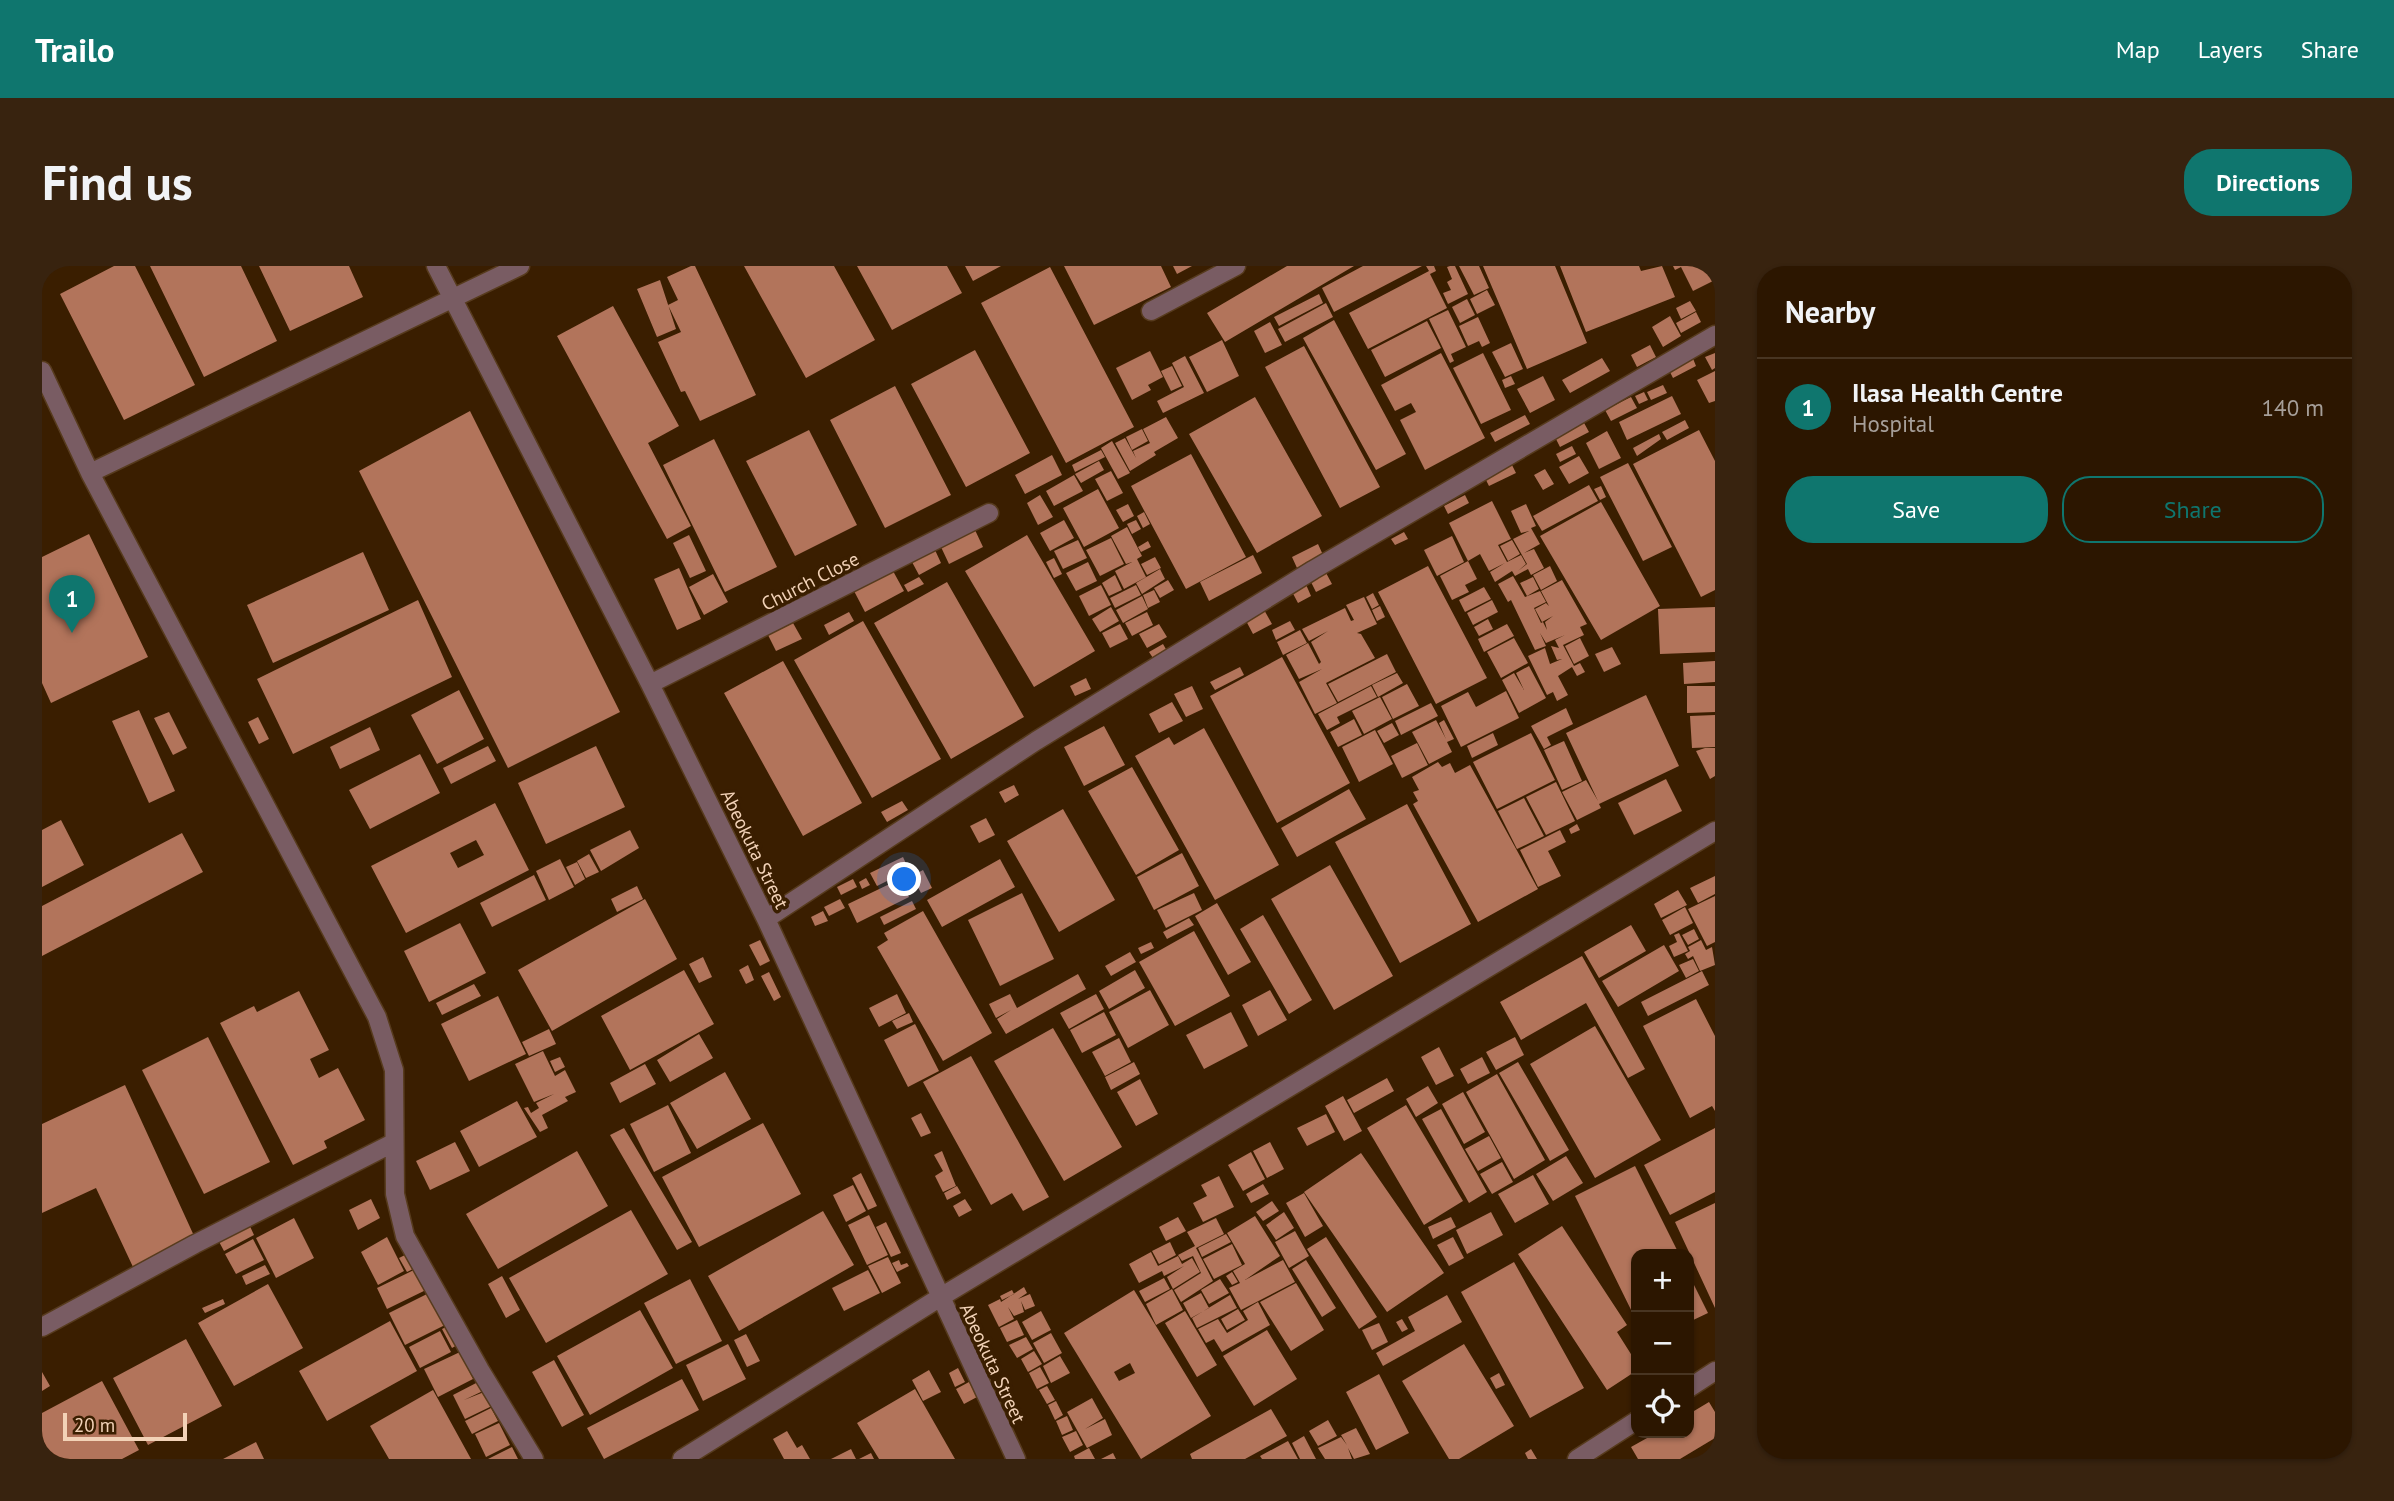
<!DOCTYPE html>
<html lang="en">
<head>
<meta charset="utf-8">
<style>
  :root { --surface:#2c1600; --page:#38230f; --text:#f1f3f6; --muted:#a69f99; --line:#483522; --accent:#0f766e }
  body { margin:0; font-family:"PT Sans",sans-serif; background:var(--page); color:var(--text) }
  .controls { position:absolute; right:21px; bottom:21px; display:grid; overflow:hidden; border-radius:14px; box-shadow:0 2px 5px #0004 }
  .controls button { width:63px; height:63px; display:grid; place-items:center; padding:0; border:0; border-bottom:2px solid var(--line); background:var(--surface); color:var(--text); font:35px sans-serif }
  .scale { position:absolute; left:21px; bottom:18px; width:124px; box-sizing:border-box; padding-left:7px; border:4px solid #f2d2b7; border-top:0; font-size:19px; line-height:24px; white-space:nowrap; color:#f2d2b7; -webkit-text-stroke:5px #3a1e00; paint-order:stroke }
  .you { position:absolute; left:863px; top:614px; width:24px; height:24px; margin:-18px; border:5px solid #fff; border-radius:50%; background:#1a73e8; box-shadow:0 0 0 10px #1a73e833 }
  .badge { display:grid; place-items:center; width:46px; height:46px; border-radius:50%; background:var(--accent); color:#fff; font-size:23px; font-weight:700 }
  .pin { position:absolute; translate:-50% -58px; filter:drop-shadow(0 2px 4px #0008) }
  .pin::after { content:''; position:absolute; top:37px; width:24px; height:21px; background:inherit; clip-path:polygon(0 0,100% 0,50% 100%) }
  .list { margin:0; padding:0; list-style:none }
  h2 { display:flex; justify-content:space-between; align-items:center; height:91px; margin:0; padding:0 28px; font-size:30px }
  h2 small { font-size:23px; font-weight:400; color:var(--muted) }
  .list li { display:grid; grid-template-columns:46px 1fr auto; gap:21px; align-items:center; box-sizing:border-box; height:98px; padding:0 28px; border-top:2px solid var(--line) }
  .list b { display:block; font-size:26px; white-space:nowrap }
  .list p { margin:0; font-size:23px; white-space:nowrap; color:var(--muted) }
  .list em { font-size:23px; font-style:normal; color:var(--muted) }
  .actions { display:flex; gap:14px; padding:21px 28px }
  .actions a { flex:1; padding:16px 0; border:2px solid var(--accent); border-radius:28px; text-align:center; font-size:24px; color:var(--accent) }
  .actions .main { background:var(--accent); color:#fff }
  .icon { flex:none; width:38px; height:38px; fill:none; stroke:currentColor; stroke-width:2; stroke-linecap:round; stroke-linejoin:round }
  .map { position:relative; flex:none; width:1673px; height:1193px; overflow:hidden; border-radius:28px }
  header { display:flex; align-items:center; gap:42px; box-sizing:border-box; height:98px; padding:0 35px; background:var(--accent); color:#fff }
  header strong { font-size:33px }
  nav { display:flex; gap:38px; margin-inline-start:auto; font-size:24px }
  .intro { display:flex; align-items:center; justify-content:space-between; box-sizing:border-box; height:168px; padding:0 42px }
  h1 { margin:0; font-size:49px }
  .button { padding:18px 32px; border-radius:28px; background:var(--accent); color:#fff; font-size:24px; font-weight:700 }
  main { display:flex; gap:42px; padding:0 42px }
  aside { flex:1; background:var(--surface); border-radius:28px; box-shadow:0 2px 5px #0004 }
  .map>svg:first-child { display:block }
  .building { fill:#b2745b; fill-rule:evenodd }
  .lines { fill:none; stroke-linecap:round; stroke-linejoin:round }
  .minor-casing { stroke:#573b1d; stroke-width:21 }
  .minor { stroke:#795c63; stroke-width:18 }
  .labels { text-anchor:middle; dominant-baseline:central; stroke-width:7; stroke-linejoin:round; paint-order:stroke }
  .street-label { font-size:19px; fill:#f2d2b7; stroke:#3a1e00 }
</style>
</head>
<body>
<header>
<strong>Trailo</strong>
<nav><a>Map</a><a>Layers</a><a>Share</a></nav>
</header>
<div class="intro"><h1>Find us</h1><a class="button">Directions</a></div>
<main>
<div class="map">
<svg width="1673" height="1193" viewBox="0 0 1673 1193">
  <rect width="100%" height="100%" fill="#3a1e00"/>
  <!-- building -->
  <path class="building" d="M72,0H93L153,119L82,154L18,28Z
    M108,0H199L235,75L162,111Z
    M217,0H307L321,31L248,65Z
    M649,0H653L714,129L658,155L643,125L639,126L616,76L639,66L626,39L636,34L625,11Z
    M702,0H792L833,74L764,112Z
    M815,0H905L920,27L850,64Z
    M923,0H959L931,15Z
    M1022,0H1119L1129,21L1052,59Z
    M1131,0H1150L1135,8Z
    M1245,0H1312L1183,76L1165,47Z
    M1321,0H1380L1292,46L1280,22Z
    M1384,0H1392L1394,5L1388,8L1405,42L1326,83L1307,47L1387,5Z
    M1408,0H1413L1426,28L1406,38L1401,27L1409,24L1405,16L1410,13L1405,1Z
    M1417,0H1437L1447,22L1432,29Z
    M1441,0H1513L1545,77L1485,103Z
    M1518,0H1597L1599,5L1620,0L1633,31L1544,66Z
    M1631,0H1673V14L1651,25L1639,1L1633,4Z
    M1008,1L1092,161L1024,197L939,37Z
    M618,14L634,63L615,71L595,23Z
    M1445,24L1453,39L1435,48L1428,33Z
    M1277,28L1281,37L1237,60L1232,51Z
    M1425,33L1433,49L1418,57L1410,41Z
    M1648,35L1654,45L1639,53L1634,42Z
    M1284,37L1291,51L1243,76L1236,63Z
    M571,40L637,160L606,177L649,260L625,273L515,70Z
    M1406,44L1424,81L1409,88L1412,95L1408,97L1387,53Z
    M1654,46L1659,56L1639,67L1634,57Z
    M1628,50L1639,70L1621,81L1610,61Z
    M1436,51L1448,77L1440,81L1437,75L1426,80L1417,60Z
    M1292,54L1364,188L1334,204L1261,72Z
    M1385,55L1399,82L1343,111L1329,84Z
    M1228,56L1240,79L1223,87L1212,65Z
    M1180,74L1197,110L1165,126L1147,91Z
    M1469,77L1481,103L1463,111L1450,86Z
    M1608,79L1614,91L1595,101L1589,89Z
    M1262,80L1338,221L1298,242L1223,101Z
    M933,84L988,187L924,221L869,118Z
    M1108,85L1121,111L1106,119L1109,124L1090,134L1074,102Z
    M1399,87L1443,172L1383,204L1358,154L1374,146L1369,137L1353,145L1339,119Z
    M1441,87L1469,144L1439,158L1411,102Z
    M1673,87V102L1670,104L1663,91Z
    M1143,90L1162,127L1121,147L1115,135L1142,121L1130,97Z
    M1650,90L1654,100L1631,112L1626,102Z
    M1560,92L1568,105L1528,127L1520,114Z
    M1130,100L1140,120L1129,125L1119,105Z
    M1673,105V135L1667,137L1655,114Z
    M1469,110L1473,118L1463,122L1460,114Z
    M1501,110L1513,134L1488,147L1475,123Z
    M1621,119L1625,127L1609,134L1605,126Z
    M853,120L909,229L843,262L788,154Z
    M1602,126L1606,134L1597,138L1593,130Z
    M1630,130L1639,148L1585,174L1577,156Z
    M1213,131L1280,250L1215,287L1147,168Z
    M1589,131L1595,142L1569,155L1563,144Z
    M428,145L578,446L466,502L317,205Z
    M1483,149L1488,158L1453,176L1448,167Z
    M1124,151L1136,172L1112,186L1114,189L1088,205L1073,177L1083,172L1094,192L1091,185L1108,177L1101,163Z
    M1643,154L1647,162L1625,174L1620,166Z
    M1541,155L1547,166L1518,181L1512,169Z
    M1100,163L1106,175L1090,184L1084,171Z
    M767,164L815,259L753,290L704,195Z
    M1657,164L1673,195V324L1659,331L1591,198Z
    M1565,165L1579,192L1557,203L1544,177Z
    M1617,168L1619,173L1595,190L1591,182Z
    M672,173L735,301L683,326L621,199Z
    M1070,175L1088,207L1076,213L1059,182Z
    M1530,180L1534,188L1518,196L1514,188Z
    M1059,184L1063,191L1033,206L1030,199Z
    M1149,188L1204,291L1144,323L1089,220Z
    M1010,189L1020,209L983,228L973,209Z
    M1537,190L1547,207L1527,218L1517,201Z
    M1057,195L1062,204L1039,217L1033,208Z
    M1468,195L1474,207L1447,220L1441,208Z
    M1586,197L1630,281L1601,295L1558,211Z
    M1503,203L1512,218L1501,224L1492,209Z
    M1069,205L1081,227L1065,235L1053,213Z
    M1032,209L1041,225L1012,240L1004,225Z
    M1547,219L1556,235L1500,265L1491,250Z
    M1559,220L1564,231L1558,234L1552,223Z
    M1056,223L1077,262L1042,281L1021,242Z
    M998,229L1011,251L996,259L985,237Z
    M1423,229L1427,237L1406,248L1402,240Z
    M1450,235L1469,273L1456,279L1465,296L1479,289L1484,298L1476,305L1485,298L1471,273L1487,265L1479,267L1469,245L1484,238L1494,260L1489,262L1498,278L1482,287L1492,283L1502,302L1489,309L1486,303L1473,310L1470,305L1453,316L1448,306L1463,297L1447,305L1438,288L1426,295L1407,257Z
    M1559,236L1618,340L1559,374L1498,270Z
    M1086,238L1092,250L1081,256L1074,244Z
    M1102,246L1108,258L1101,262L1095,250Z
    M1022,254L1032,272L1008,285L998,267Z
    M1094,254L1099,263L1090,268L1085,258Z
    M1085,261L1100,290L1095,293L1104,311L1082,323L1073,305L1090,296L1084,298L1069,270Z
    M933,264L941,281L907,298L899,281Z
    M1362,266L1366,273L1353,279L1349,273Z
    M47,268L106,391L9,437L0,417V291Z
    M647,269L664,305L648,312L631,277Z
    M985,269L1053,385L992,421L923,305Z
    M1410,270L1422,296L1395,310L1382,284Z
    M1069,272L1082,298L1058,310L1044,284Z
    M1036,274L1045,292L1021,303L1012,285Z
    M1470,274L1478,288L1466,295L1458,280Z
    M1106,275L1109,281L1099,286L1096,281Z
    M1276,278L1281,289L1255,302L1250,291Z
    M893,284L899,297L877,309L870,296Z
    M321,286L347,344L231,397L205,339Z
    M1211,289L1220,307L1167,335L1158,316Z
    M1113,291L1119,302L1105,309L1099,298Z
    M1012,292L1020,308L1012,312L1004,296Z
    M1426,295L1435,313L1423,319L1427,326L1410,334L1398,310Z
    M1046,296L1055,315L1034,325L1024,307Z
    M1386,300L1445,412L1394,438L1336,326Z
    M1508,300L1515,315L1499,324L1491,309Z
    M637,302L659,353L635,364L612,313Z
    M1118,303L1123,313L1100,328L1094,317Z
    M851,305L862,325L823,346L812,325Z
    M1283,305L1290,318L1274,326L1267,312Z
    M671,308L686,336L662,349L647,321Z
    M1073,309L1080,324L1067,330L1060,317Z
    M1471,310L1483,331L1498,325L1504,336L1492,342L1499,357L1501,356L1505,364L1503,356L1511,350L1500,356L1493,343L1504,337L1507,340L1499,325L1520,314L1545,358L1538,361L1542,369L1521,379L1532,400L1538,397L1543,406L1535,410L1530,401L1516,410L1526,429L1515,435L1511,426L1505,429L1486,390L1503,382L1508,398L1520,393L1515,394L1509,380L1517,382L1513,374L1523,369L1504,377L1498,367L1504,380L1493,384L1469,334L1466,336L1456,318Z
    M877,311L882,318L866,326L862,319Z
    M1491,311L1497,323L1485,330L1478,317Z
    M1126,314L1132,324L1118,332L1112,322Z
    M1262,314L1269,330L1256,337L1248,322Z
    M905,316L982,451L909,493L832,357Z
    M1059,319L1069,339L1047,350L1037,330Z
    M1094,319L1099,329L1073,342L1068,332Z
    M1442,321L1449,333L1423,346L1417,334Z
    M1112,324L1118,336L1106,342L1101,329Z
    M1331,327L1337,339L1330,343L1324,331Z
    M1100,330L1106,343L1081,357L1074,344Z
    M1322,331L1335,358L1315,367L1319,368L1333,392L1284,417L1295,437L1273,448L1257,416L1280,403L1257,413L1244,389L1266,377L1277,398L1279,396L1269,376L1286,365L1267,375L1260,363L1303,342L1309,355L1312,354L1304,339Z
    M376,334L410,411L251,488L215,413Z
    M1450,334L1456,346L1431,359L1425,347Z
    M1338,340L1343,351L1335,355L1330,344Z
    M1069,341L1077,355L1058,366L1050,353Z
    M1673,341V386L1618,388L1616,343Z
    M1221,342L1230,358L1211,368L1202,351Z
    M807,346L812,355L787,369L782,359Z
    M1105,346L1111,359L1090,370L1083,357Z
    M1446,353L1451,363L1437,370L1432,361Z
    M821,355L899,493L830,532L752,394Z
    M1248,355L1253,364L1234,374L1230,364Z
    M751,357L760,373L734,385L726,369Z
    M1078,358L1086,373L1068,382L1060,367Z
    M1117,358L1125,371L1105,382L1097,368Z
    M1465,358L1472,370L1442,386L1436,373Z
    M1258,364L1265,377L1241,389L1235,376Z
    M1472,372L1486,397L1459,412L1445,386Z
    M1538,372L1547,390L1532,398L1523,380Z
    M1121,378L1125,385L1111,392L1107,386Z
    M1570,381L1579,398L1562,406L1553,388Z
    M1345,388L1354,406L1296,436L1286,418Z
    M1240,391L1308,517L1235,557L1168,430Z
    M741,395L820,537L761,570L682,427Z
    M1673,395V416L1642,418L1641,397Z
    M1487,400L1504,432L1477,447L1460,414L1472,407L1482,424L1474,407Z
    M1198,401L1202,409L1173,424L1168,416Z
    M1355,407L1361,417L1336,431L1330,419Z
    M1044,412L1049,423L1033,430L1028,420Z
    M1365,418L1377,440L1351,453L1340,431Z
    M1150,420L1161,443L1144,451L1132,428Z
    M1329,420L1335,431L1295,451L1298,457L1285,464L1276,448Z
    M1645,420H1673V446L1645,447Z
    M417,424L442,473L395,498L369,449Z
    M1464,425L1477,452L1419,481L1399,440L1426,426L1434,441Z
    M1604,429L1637,500L1557,538L1559,542L1535,554L1520,526L1544,514L1556,535L1524,467Z
    M1338,431L1350,453L1322,468L1310,445Z
    M1130,436L1141,455L1117,467L1107,448Z
    M1389,437L1396,450L1359,469L1353,455Z
    M1524,442L1531,458L1505,471L1509,479L1502,483L1489,460Z
    M97,444L133,525L107,537L70,455Z
    M127,446L145,482L131,489L112,452Z
    M1673,449V481L1650,482L1648,450Z
    M216,451L227,473L217,478L206,456Z
    M1312,453L1320,469L1296,481L1288,466Z
    M1394,454L1404,473L1397,457L1402,454L1412,473L1405,476L1410,486L1387,498L1370,466Z
    M1350,457L1357,469L1342,477L1335,465Z
    M1062,460L1083,499L1042,520L1022,481Z
    M328,461L338,484L298,503L288,481Z
    M1162,462L1237,599L1173,634L1093,490L1127,471L1132,479Z
    M1333,464L1351,498L1317,516L1300,481Z
    M1451,467L1456,479L1430,492L1425,480Z
    M1489,467L1513,514L1455,543L1431,496Z
    M1522,475L1540,515L1520,524L1502,484Z
    M1375,477L1386,499L1360,512L1349,490Z
    M446,480L454,495L409,518L401,502Z
    M554,480L583,541L504,578L476,517Z
    M1663,482H1673V510L1668,513L1654,485Z
    M378,488L398,527L328,563L307,524Z
    M1396,496L1400,501L1408,497L1413,507L1428,499L1496,623L1436,656L1371,538L1376,535L1371,526L1377,524L1370,511Z
    M1090,501L1137,584L1094,609L1046,525Z
    M1624,513L1640,545L1592,569L1576,537Z
    M1514,516L1533,555L1504,569L1484,531Z
    M972,519L977,529L963,537L957,526Z
    M1307,523L1324,553L1255,591L1239,562Z
    M1482,532L1502,570L1475,583L1456,545Z
    M860,535L866,544L845,556L839,546Z
    M453,537L487,604L364,667L329,600ZM434,574L442,589L416,602L408,587Z
    M1365,538L1429,658L1358,697L1293,576Z
    M1021,543L1073,634L1017,666L965,575Z
    M944,552L953,569L937,577L928,560Z
    M19,554L42,599L0,621V564Z
    M1535,558L1538,564L1529,568L1527,563Z
    M588,564L597,582L559,605L548,584Z
    M1518,564L1524,576L1506,585L1519,610L1496,621L1478,584Z
    M140,567L161,606L0,690V640Z
    M1140,587L1157,620L1112,644L1095,611Z
    M547,588L557,606L544,612L535,595Z
    M861,591L867,604L835,620L828,607Z
    M518,593L532,621L507,634L494,605Z
    M958,593L973,621L900,661L885,634Z
    M535,596L543,613L533,619L524,601Z
    M1288,599L1351,710L1292,744L1229,633Z
    M881,604L890,622L879,627L870,610Z
    M492,609L504,634L450,661L438,637Z
    M1673,610V628L1656,637L1648,622Z
    M824,612L828,619L820,623L817,616Z
    M811,613L815,621L799,629L795,621Z
    M858,613L867,631L815,657L806,638Z
    M595,620L601,633L575,646L569,633Z
    M1636,624L1645,639L1619,652L1612,638Z
    M980,627L1012,693L958,720L926,654Z
    M1152,627L1160,644L1124,662L1115,644Z
    M1673,630V676L1665,680L1646,643Z
    M603,633L635,693L510,765L476,704Z
    M798,633L803,642L787,650L782,641Z
    M870,635L874,643L842,659L838,651Z
    M1175,637L1209,696L1186,709L1153,650Z
    M1643,641L1651,657L1628,669L1620,654Z
    M781,645L786,655L773,660L769,651Z
    M881,645L950,767L901,795L835,681L846,674L842,667Z
    M1221,649L1270,734L1247,748L1198,663Z
    M1147,652L1152,659L1125,673L1121,666Z
    M418,657L444,707L387,736L362,685Z
    M1589,659L1604,685L1557,712L1542,686Z
    M1652,663L1657,673L1646,679L1640,669Z
    M1152,665L1188,730L1133,760L1097,696Z
    M1637,667L1646,685L1632,691L1627,680L1635,676L1632,669Z
    M718,674L728,695L718,700L707,679Z
    M1659,674L1664,684L1670,681L1673,699L1658,705L1651,690L1646,693L1643,688L1648,685L1646,681Z
    M1109,676L1112,682L1099,688L1096,682Z
    M1622,679L1637,705L1576,741L1560,715Z
    M1088,686L1094,696L1069,710L1063,700Z
    M1540,690L1603,803L1586,812L1544,737L1479,774L1458,736Z
    M661,691L670,711L657,717L647,698Z
    M1651,693L1657,705L1644,712L1637,699Z
    M706,699L712,714L704,718L697,704Z
    M642,704L672,758L588,804L559,750Z
    M1093,704L1103,722L1067,743L1057,725Z
    M1660,705L1667,719L1606,750L1599,736Z
    M727,706L739,731L732,735L719,710Z
    M1036,708L1044,723L964,768L955,753L969,744L954,752L947,738L968,728L975,742Z
    M432,718L439,730L400,749L394,737Z
    M1108,724L1127,759L1086,782L1067,746Z
    M1228,724L1245,754L1216,770L1200,739Z
    M257,725L287,784L268,793L277,812L296,802L323,854L282,875L285,882L251,899L178,757L212,740L215,746Z
    M855,728L864,747L837,761L827,742Z
    M1054,728L1062,743L1027,763L1018,747Z
    M456,730L484,788L427,815L399,758Z
    M1654,733L1673,770V845L1670,840L1648,852L1601,760Z
    M1062,746L1074,769L1040,787L1028,764Z
    M1189,746L1206,780L1162,803L1144,769Z
    M867,747L871,756L855,763L850,755Z
    M873,758L897,805L866,821L842,774Z
    M1553,760L1619,874L1553,912L1488,798Z
    M1011,762L1080,881L1022,915L952,795Z
    M507,763L514,778L487,790L480,776Z
    M657,768L671,792L628,816L615,794Z
    M166,771L228,896L162,928L100,804Z
    M1473,771L1482,789L1454,804L1444,786Z
    M1077,772L1089,796L1063,810L1050,786Z
    M1397,781L1412,810L1394,819L1379,791Z
    M501,785L513,810L523,804L534,826L523,831L526,835L500,849L506,862L498,866L482,842L486,841L489,847L497,842L494,837L512,828L492,836L473,798Z
    M929,790L1007,931L981,945L970,927L949,939L881,816Z
    M518,791L523,801L513,806L508,795Z
    M1440,791L1448,807L1426,818L1418,803Z
    M1092,796L1098,808L1069,824L1063,811Z
    M1476,796L1527,884L1508,895L1457,807Z
    M603,798L614,818L578,837L568,817Z
    M683,806L709,853L655,883L628,837Z
    M1455,808L1503,894L1472,913L1424,826Z
    M1345,812L1352,825L1312,847L1305,834Z
    M1098,813L1116,848L1094,860L1075,826Z
    M83,819L153,972L91,1001L54,922L0,947V858Z
    M1386,820L1396,837L1374,851L1364,833Z
    M1421,826L1443,866L1422,878L1400,838Z
    M1301,830L1320,865L1302,875L1283,840Z
    M475,835L495,871L437,901L418,865Z
    M626,839L649,887L612,906L588,858Z
    M1364,839L1421,935L1382,959L1325,862Z
    M1399,843L1445,926L1427,937L1380,853Z
    M879,847L889,867L879,871L869,852Z
    M1284,848L1293,866L1265,880L1255,862Z
    M721,857L759,928L657,981L620,911Z
    M582,862L650,976L635,984L568,869Z
    M1673,862V926L1628,949L1602,899Z
    M1447,870L1459,892L1436,905L1423,883Z
    M413,876L428,905L388,924L374,895Z
    M1228,876L1242,903L1225,912L1211,885Z
    M535,885L566,940L456,1003L424,948Z
    M900,885L914,920L901,926L893,910L901,905L892,889Z
    M1209,886L1223,913L1201,925L1186,899Z
    M1319,887L1402,1007L1345,1046L1262,926Z
    M1524,890L1541,917L1511,935L1494,908Z
    M1460,896L1471,916L1450,928L1438,908Z
    M1593,900L1637,988H1594V1054L1533,930Z
    M819,907L835,940L826,944L810,912Z
    M1491,909L1507,938L1473,957L1456,928Z
    M1177,910L1192,941L1161,956L1151,937L1165,930L1159,919Z
    M1221,918L1227,928L1209,937L1204,928Z
    M811,919L824,945L804,956L791,929Z
    M915,920L919,927L905,934L902,927Z
    M1262,927L1281,960L1263,971L1244,937Z
    M329,933L338,952L316,964L307,944Z
    M923,933L930,944L917,951L911,940Z
    M1230,935L1237,945L1221,955L1214,946Z
    M1673,937V1042L1633,956Z
    M589,944L626,1008L504,1077L467,1012Z
    M781,945L812,999L697,1065L666,1010Z
    M1242,946L1252,962L1234,974L1224,959Z
    M1449,946L1461,969L1425,988L1414,964Z
    M827,949L846,989L825,999L806,959Z
    M1213,950L1238,990L1203,1014L1241,994L1253,1016L1199,1044L1187,1022L1198,1017L1191,1005L1203,998L1185,967Z
    M1136,951L1144,965L1124,975L1117,961Z
    M1409,951L1414,961L1391,973L1386,961Z
    M252,952L272,992L234,1012L214,972Z
    M1174,952L1182,968L1154,982L1171,1015L1139,1036L1132,1024L1159,1007L1151,990L1140,995L1136,989L1153,980L1145,966Z
    M206,956L212,969L182,985L175,972Z
    M844,956L859,987L849,991L834,961Z
    M1520,960L1585,1059L1575,1066L1594,1096V1105L1565,1124L1476,988Z
    M1253,965L1267,990L1247,1002L1233,976Z
    M1184,968L1189,976L1160,991L1156,982Z
    M345,971L362,1005L336,1019L319,986Z
    M1284,971L1335,1051L1317,1063L1265,983Z
    M1411,971L1422,992L1407,1000L1395,979Z
    M211,973L222,994L194,1008L183,988Z
    M1128,976L1134,989L1117,998L1110,985Z
    M1190,978L1200,999L1172,1013L1161,993Z
    M1109,986L1116,1000L1136,990L1140,998L1150,992L1158,1006L1131,1023L1125,1011L1142,1000L1122,1010L1120,1005L1097,1017L1087,998Z
    M365,988L373,1002L365,1006L357,992Z
    M846,991L859,1017L840,1027L826,1000Z
    M857,994L859,999L865,997L867,1000L855,1006L850,997Z
    M1264,994L1294,1042L1280,1051L1250,1003Z
    M1472,996L1542,1122L1488,1152L1419,1026Z
    M223,999L228,1008L204,1019L200,1010Z
    M376,1002L386,1023L345,1043L335,1022Z
    M826,1004L838,1027L802,1045L790,1022Z
    M1190,1006L1196,1016L1190,1019L1184,1010Z
    M1647,1009L1666,1047L1647,1056Z
    M460,1010L478,1044L464,1052L446,1018Z
    M1122,1012L1128,1023L1103,1036L1097,1025Z
    M648,1013L680,1075L634,1098L602,1037Z
    M1178,1013L1187,1027L1167,1038L1159,1024Z
    M1254,1017L1282,1064L1249,1085L1218,1036Z
    M226,1018L261,1082L192,1120L156,1057Z
    M982,1021L985,1027L976,1033L988,1028L993,1040L983,1044L979,1035L982,1046L972,1050L966,1041L972,1053L957,1061L946,1039L958,1033L959,1036Z
    M1130,1023L1141,1044L1114,1059L1104,1038Z
    M970,1024L972,1028L960,1034L958,1030Z
    M1092,1024L1169,1150L1099,1193L1022,1067ZM1088,1097L1093,1107L1077,1115L1072,1106Z
    M387,1027L403,1059L363,1079L347,1047Z
    M1159,1027L1167,1042L1149,1052L1141,1037Z
    M1188,1029L1195,1042L1155,1062L1150,1052Z
    M1405,1029L1420,1056L1341,1100L1334,1087L1373,1065L1366,1051Z
    M181,1033L183,1038L163,1047L160,1042Z
    M1216,1036L1228,1059L1180,1086L1172,1073L1164,1077L1156,1063L1176,1053L1185,1067L1206,1054L1201,1045Z
    M1196,1043L1203,1054L1185,1064L1179,1053Z
    M598,1044L631,1102L548,1149L515,1090Z
    M999,1045L1009,1064L990,1074L980,1056Z
    M1143,1045L1175,1099L1155,1111L1123,1057Z
    M1360,1053L1366,1063L1360,1066L1354,1056Z
    M975,1054L982,1069L965,1076L958,1062Z
    M348,1055L375,1105L285,1155L257,1105Z
    M1337,1057L1346,1076L1330,1084L1320,1064Z
    M408,1059L417,1078L410,1082L400,1063Z
    M1225,1064L1255,1113L1212,1140L1181,1090Z
    M398,1065L409,1086L378,1102L367,1081Z
    M1009,1067L1020,1087L1002,1097L991,1077Z
    M704,1068L718,1095L705,1101L692,1074Z
    M984,1071L991,1083L975,1092L967,1079Z
    M144,1073L180,1140L106,1179L71,1112Z
    M686,1078L704,1113L661,1135L644,1099Z
    M1422,1078L1472,1160L1417,1193H1407L1360,1115Z
    M992,1085L1000,1098L986,1106L979,1093Z
    M418,1086L431,1113L396,1131L382,1103Z
    M1018,1090L1028,1107L1009,1117L1001,1100Z
    M512,1094L542,1149L520,1161L490,1106Z
    M998,1101L1007,1117L995,1123L987,1107Z
    M916,1102L923,1116L913,1121L907,1107Z
    M887,1104L899,1126L881,1135L870,1114Z
    M0,1106L8,1120L0,1125Z
    M1457,1107L1463,1119L1454,1123L1448,1112Z
    M1337,1108L1367,1167L1334,1184L1304,1126Z
    M640,1113L657,1144L562,1193L545,1162Z
    M60,1115L97,1184L80,1193H9L0,1175V1147Z
    M438,1115L443,1124L422,1134L442,1126L450,1140L423,1153L411,1129Z
    M927,1116L935,1131L922,1138L914,1123Z
    M1005,1120L1013,1134L1005,1138L997,1124Z
    M873,1123L913,1193H837L815,1157Z
    M391,1124L429,1193H347L328,1160Z
    M1050,1132L1061,1152L1043,1163L1063,1153L1070,1169L1045,1182L1025,1146Z
    M1014,1135L1021,1149L1013,1154L1006,1139Z
    M1667,1136L1673,1146V1172L1638,1193H1596L1589,1181L1614,1167H1647V1148Z
    M449,1142L456,1155L430,1168L423,1155Z
    M1229,1143L1245,1170L1203,1193H1150L1148,1188Z
    M1025,1150L1031,1164L1020,1169L1014,1155Z
    M1286,1154L1295,1170L1276,1180L1267,1165Z
    M457,1157L468,1179L444,1191L433,1168Z
    M1314,1162L1328,1188L1312,1193L1306,1182L1310,1193H1283L1276,1182L1299,1171L1305,1179L1299,1169Z
    M745,1165L755,1182L760,1179L768,1193H742L731,1173Z
    M1034,1165L1041,1179L1028,1186L1020,1171Z
    M1262,1170L1274,1193H1258L1250,1177Z
    M1246,1175L1256,1193H1220L1218,1190Z
    M214,1176L222,1193H181Z
    M470,1181L476,1193H446Z
    M1047,1182L1053,1193H1033L1032,1190Z
    M809,1183L814,1193H789Z
    M1489,1183L1495,1193H1486L1483,1187Z
    M829,1187L832,1193H817Z
    M1071,1187L1074,1193H1059Z"/>
  <g class="lines">
    <defs>
      <path id="minor" d="M394,0L608,418L724,653L974,1193
        M1109,45L1194,0
        M0,105L48,207L335,751L352,804L353,928L363,970L438,1104L492,1193
        M48,207L478,0
        M608,418L947,247
        M724,653L994,475L1271,304L1673,69
        M0,1061L153,978L351,877
        M1647,1122L1673,1105
        M640,1193L897,1032L1673,565
        M1535,1193L1594,1155"/>
    </defs>
    <!-- minor casing -->
    <use href="#minor" class="minor-casing"/>
    <!-- minor -->
    <use href="#minor" class="minor"/>
  </g>
  <g class="labels">
    <!-- street labels -->
    <g class="street-label">
      <text transform="translate(768 315) rotate(-27)">Church Close</text>
      <text transform="translate(713 583) rotate(64)">Abeokuta Street</text>
      <text transform="translate(951 1097) rotate(65)">Abeokuta Street</text>
    </g>
  </g>
</svg>
<div class="controls">
<button>+</button>
<button>−</button>
<button><svg class="icon" aria-label="locate" viewBox="0 0 24 24"><circle cx="12" cy="12" r="6"/><path d="M12 2v4M12 18v4M2 12h4M18 12h4"/></svg></button>
</div>
<div class="scale">20 m</div>
<div class="you"></div>
<div class="pin badge" style="left:30px;top:367px">1</div>
</div>
<aside>
<h2>Nearby<small></small></h2>
<ul class="list">
<li><span class="badge">1</span><div><b>Ilasa Health Centre</b><p>Hospital</p></div><em>140 m</em></li>
</ul>
<div class="actions"><a class="main">Save</a><a>Share</a></div>
</aside>
</main>
</body>
</html>
